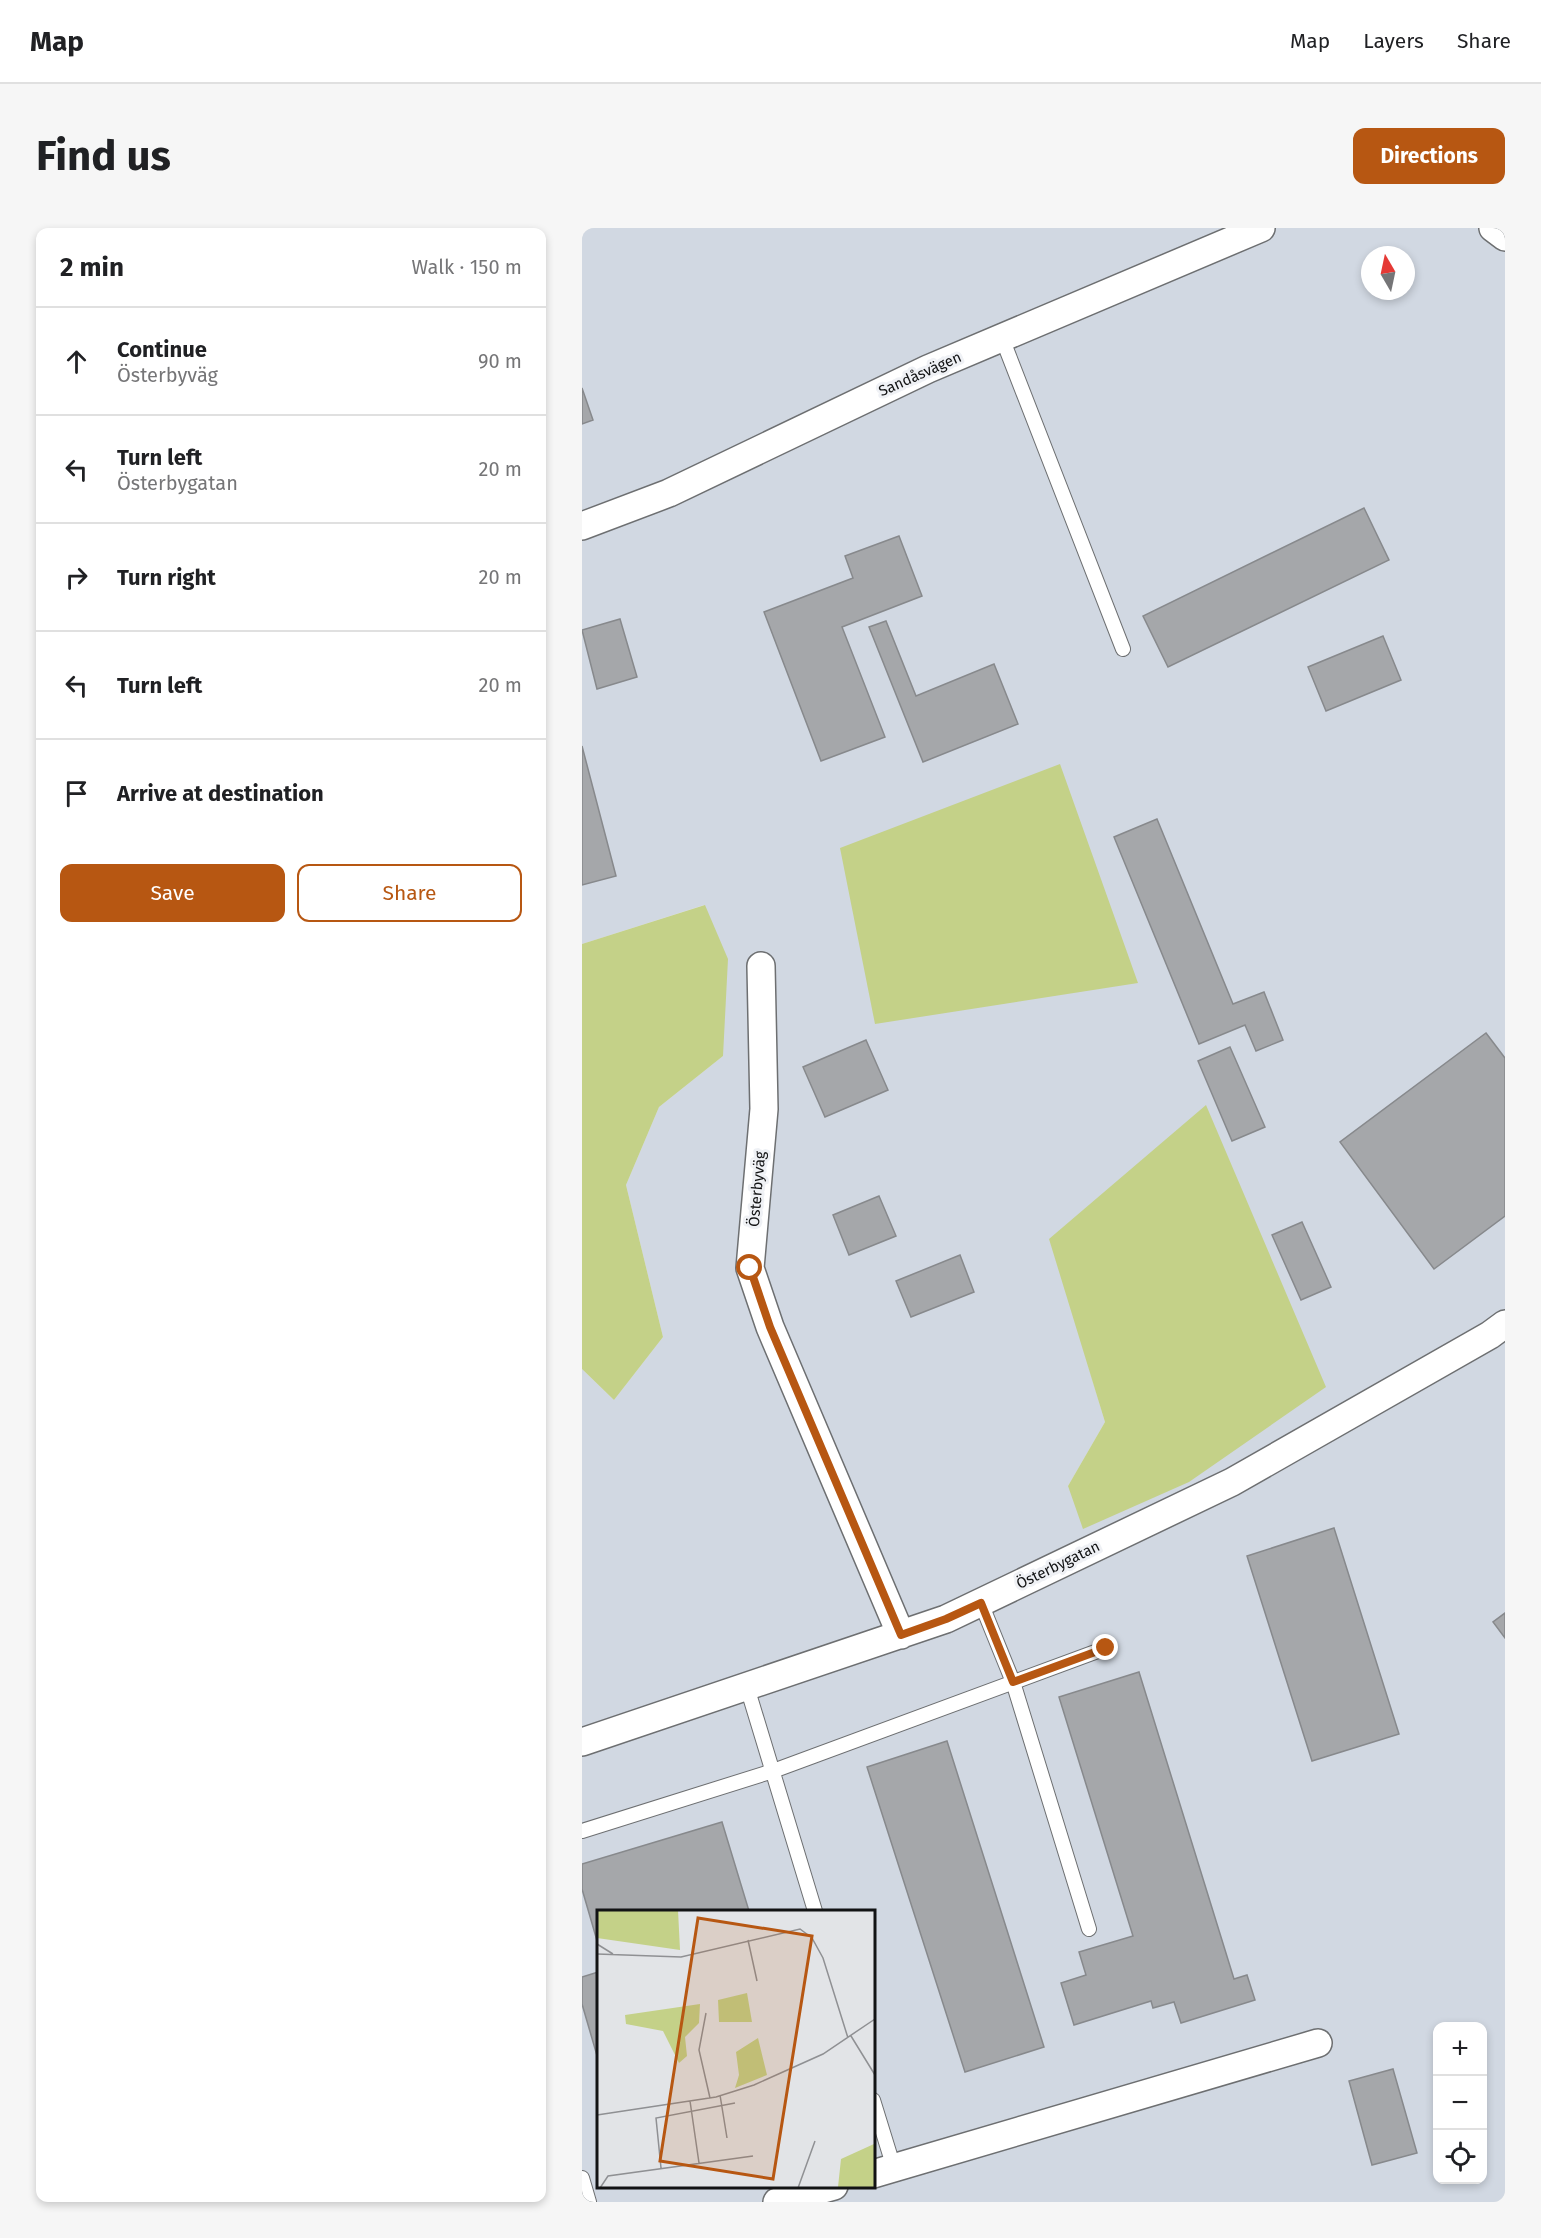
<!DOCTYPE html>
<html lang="en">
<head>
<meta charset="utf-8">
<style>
  :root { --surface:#fff; --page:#f6f6f6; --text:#202124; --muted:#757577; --line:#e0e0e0; --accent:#b75712 }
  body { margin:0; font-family:"Fira Sans",sans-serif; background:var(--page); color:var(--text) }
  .controls { position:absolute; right:18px; bottom:18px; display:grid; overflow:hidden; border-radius:12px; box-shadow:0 3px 9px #0003 }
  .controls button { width:54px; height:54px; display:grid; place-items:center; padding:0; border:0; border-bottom:2px solid var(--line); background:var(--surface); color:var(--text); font:30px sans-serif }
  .compass { position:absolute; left:779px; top:18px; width:54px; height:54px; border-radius:50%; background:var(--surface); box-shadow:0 3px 9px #0003; rotate:351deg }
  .stop { position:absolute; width:18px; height:18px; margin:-14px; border:4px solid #b75712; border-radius:50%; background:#fff }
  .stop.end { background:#b75712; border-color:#fff; box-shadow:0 2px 6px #0008 }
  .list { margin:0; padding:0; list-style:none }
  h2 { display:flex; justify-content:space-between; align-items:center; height:78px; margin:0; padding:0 24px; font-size:26px }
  h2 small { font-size:20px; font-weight:400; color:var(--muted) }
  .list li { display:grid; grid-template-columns:39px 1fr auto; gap:18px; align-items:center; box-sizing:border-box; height:108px; padding:0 24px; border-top:2px solid var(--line) }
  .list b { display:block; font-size:22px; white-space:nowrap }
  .list p { margin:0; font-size:20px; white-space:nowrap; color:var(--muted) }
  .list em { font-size:20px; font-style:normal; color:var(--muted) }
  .actions { display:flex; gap:12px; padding:18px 24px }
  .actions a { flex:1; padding:14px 0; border:2px solid var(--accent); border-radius:12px; text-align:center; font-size:21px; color:var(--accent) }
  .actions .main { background:var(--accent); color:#fff }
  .icon { flex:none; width:33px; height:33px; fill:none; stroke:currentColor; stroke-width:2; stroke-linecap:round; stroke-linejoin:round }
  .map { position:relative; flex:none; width:923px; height:1974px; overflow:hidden; border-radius:12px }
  header { display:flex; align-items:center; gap:36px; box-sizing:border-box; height:84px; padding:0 30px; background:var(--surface); border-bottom:2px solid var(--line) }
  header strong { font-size:28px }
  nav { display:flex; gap:33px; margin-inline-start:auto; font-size:21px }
  .intro { display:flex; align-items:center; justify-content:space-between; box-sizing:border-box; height:144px; padding:0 36px }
  h1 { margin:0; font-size:42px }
  .button { padding:15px 27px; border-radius:12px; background:var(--accent); color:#fff; font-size:21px; font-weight:700 }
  main { display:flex; gap:36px; padding:0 36px }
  aside { flex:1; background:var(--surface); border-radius:12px; box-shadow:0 3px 9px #0003 }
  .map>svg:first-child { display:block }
  .built { fill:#d1d8e2; fill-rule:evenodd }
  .green { fill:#c4d188 }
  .building { fill:#a5a7aa; stroke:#87898c; stroke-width:1.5 }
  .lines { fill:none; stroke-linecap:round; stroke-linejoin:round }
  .lane-casing { stroke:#6d6f71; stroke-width:16 }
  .street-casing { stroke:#6d6f71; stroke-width:30 }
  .lane { stroke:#fff; stroke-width:14 }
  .street { stroke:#fff; stroke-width:27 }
  .route { stroke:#b75712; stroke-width:8 }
  .labels { text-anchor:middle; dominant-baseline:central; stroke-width:6; stroke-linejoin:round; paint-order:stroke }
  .street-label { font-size:15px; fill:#121314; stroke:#eff1f5 }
  .inset-road { fill:none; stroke:#8f9093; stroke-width:1.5 }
  .view { fill:#b75712; fill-opacity:0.15; stroke:#b75712; stroke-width:3 }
  .inset-edge { fill:none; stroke:#121314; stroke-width:3 }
</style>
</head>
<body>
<header>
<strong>Map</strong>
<nav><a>Map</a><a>Layers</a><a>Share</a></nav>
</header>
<div class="intro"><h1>Find us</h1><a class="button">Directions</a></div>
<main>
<aside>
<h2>2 min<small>Walk · 150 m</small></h2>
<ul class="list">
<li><svg class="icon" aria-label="ahead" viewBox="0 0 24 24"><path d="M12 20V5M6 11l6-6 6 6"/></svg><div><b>Continue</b><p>Österbyväg</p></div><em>90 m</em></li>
<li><svg class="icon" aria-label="left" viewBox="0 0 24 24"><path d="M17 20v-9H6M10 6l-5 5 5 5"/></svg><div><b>Turn left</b><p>Österbygatan</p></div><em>20 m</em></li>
<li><svg class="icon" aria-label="right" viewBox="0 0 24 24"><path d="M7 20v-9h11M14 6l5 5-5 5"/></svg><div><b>Turn right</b></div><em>20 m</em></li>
<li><svg class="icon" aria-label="left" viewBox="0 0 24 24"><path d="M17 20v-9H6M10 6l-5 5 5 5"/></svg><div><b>Turn left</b></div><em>20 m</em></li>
<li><svg class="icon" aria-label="arrive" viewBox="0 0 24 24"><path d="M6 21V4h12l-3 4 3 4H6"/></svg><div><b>Arrive at destination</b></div></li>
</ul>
<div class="actions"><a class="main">Save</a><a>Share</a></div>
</aside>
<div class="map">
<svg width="923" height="1974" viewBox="0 0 923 1974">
  <rect width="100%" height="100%" fill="#e2e4e7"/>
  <!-- built -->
  <path class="built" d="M0,0H923V1974H0V1141L32,1172L81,1109L44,957L77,879L141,828L122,677L0,716ZM788,27H824V63H788ZM498,1110L607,1254L486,1258L523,1194ZM16,1683H291V1958H16ZM855,1798H900V1952H855Z"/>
  <!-- green -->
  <path class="green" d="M478,536L556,755L293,796L258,620Z
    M123,677L146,731L141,828L77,879L44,957L81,1109L32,1172L0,1141V716Z
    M624,877L744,1159L607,1254L501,1301L486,1258L523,1194L467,1011Z"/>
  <!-- building -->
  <path class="building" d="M0,160L11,192L0,196Z
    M782,280L807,332L586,439L561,388Z
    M317,308L340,368L260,399L303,509L239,533L182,384L271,350L263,328Z
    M38,391L55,449L15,461L0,402Z
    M304,393L334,468L412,436L436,496L341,534L287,399Z
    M801,408L819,452L744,483L726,439Z
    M0,518L34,648L0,657Z
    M575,591L651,776L682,764L701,812L674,823L663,797L617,816L532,609Z
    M904,805L923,830V988L852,1041L758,914Z
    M284,812L306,862L243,889L221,839Z
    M648,819L683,899L650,913L616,833Z
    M297,968L314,1008L267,1027L251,987Z
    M720,994L749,1059L719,1072L690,1007Z
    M378,1027L392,1064L329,1089L314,1053Z
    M752,1300L817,1506L730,1533L665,1328Z
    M923,1385V1410L911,1394Z
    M557,1444L652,1751L665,1747L673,1772L599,1795L592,1774L571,1780L569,1773L492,1797L479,1755L504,1747L497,1724L551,1708L477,1469Z
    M365,1513L462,1819L383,1844L285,1539Z
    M140,1594L167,1683H16V1716L0,1661V1636Z
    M16,1744V1831L0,1776V1749Z
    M811,1841L835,1925L790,1937L767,1853Z"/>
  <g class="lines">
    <defs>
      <path id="lane" d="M420,110L541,421
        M399,1375L431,1454L507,1701
        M165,1459L233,1683
        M0,1603L191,1543L524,1420
        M291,1872L312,1940
        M0,1950L7,1974"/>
      <path id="street" d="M911,0L923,9
        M0,298L87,265L346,141L679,0
        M179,738L182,881L168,1040L188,1099L319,1407
        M0,1514L364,1391L650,1254L908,1107L923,1096
        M291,1946L736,1815
        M195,1974L252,1958"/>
    </defs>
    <!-- lane casing -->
    <use href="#lane" class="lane-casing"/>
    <!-- street casing -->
    <use href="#street" class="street-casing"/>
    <!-- lane -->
    <use href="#lane" class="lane"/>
    <!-- street -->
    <use href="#street" class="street"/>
  </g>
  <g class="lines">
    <!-- route -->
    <path class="route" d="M168,1040L188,1099L319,1407L364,1391L399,1375L431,1454L524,1420"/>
  </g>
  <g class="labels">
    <!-- street labels -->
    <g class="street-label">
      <text transform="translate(338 146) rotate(-24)">Sandåsvägen</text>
      <text transform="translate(175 961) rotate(-85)">Österbyväg</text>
      <text transform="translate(476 1337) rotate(-26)">Österbygatan</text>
    </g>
  </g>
  <!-- overview -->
  <g transform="translate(15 1682)">
    <rect width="278" height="278" fill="#e2e4e7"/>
    <path d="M0,0H81L83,40L0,28ZM150,83L155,112H122L121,90ZM103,94L102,113L88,127L90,146L82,153L66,121L29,114L28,105ZM161,128L170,165L138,178L142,165L139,142ZM277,234V277H241L244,249Z" fill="#c4d188"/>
    <path class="inset-road" d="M151,30L160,71M0,34L16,44M0,44L84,47L203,19L215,28L226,48L251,128M109,103L102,140L113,188M254,126L278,165M123,185L130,228M93,191L102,253M0,205L119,187L157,175L226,144L278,109M64,258L59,208L138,193M3,278L11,266L156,246M201,278L218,231"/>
    <path class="view" d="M101,8L215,26L176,269L63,251Z"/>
    <rect width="278" height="278" class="inset-edge"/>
  </g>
</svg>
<div class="controls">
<button>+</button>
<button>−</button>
<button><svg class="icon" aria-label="locate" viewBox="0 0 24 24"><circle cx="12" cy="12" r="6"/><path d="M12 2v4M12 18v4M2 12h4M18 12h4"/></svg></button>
</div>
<svg class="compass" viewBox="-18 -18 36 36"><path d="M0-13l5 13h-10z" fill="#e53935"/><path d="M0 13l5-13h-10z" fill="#757577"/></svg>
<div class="stop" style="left:168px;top:1040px"></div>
<div class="stop end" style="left:524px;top:1420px"></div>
</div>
</main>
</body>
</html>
